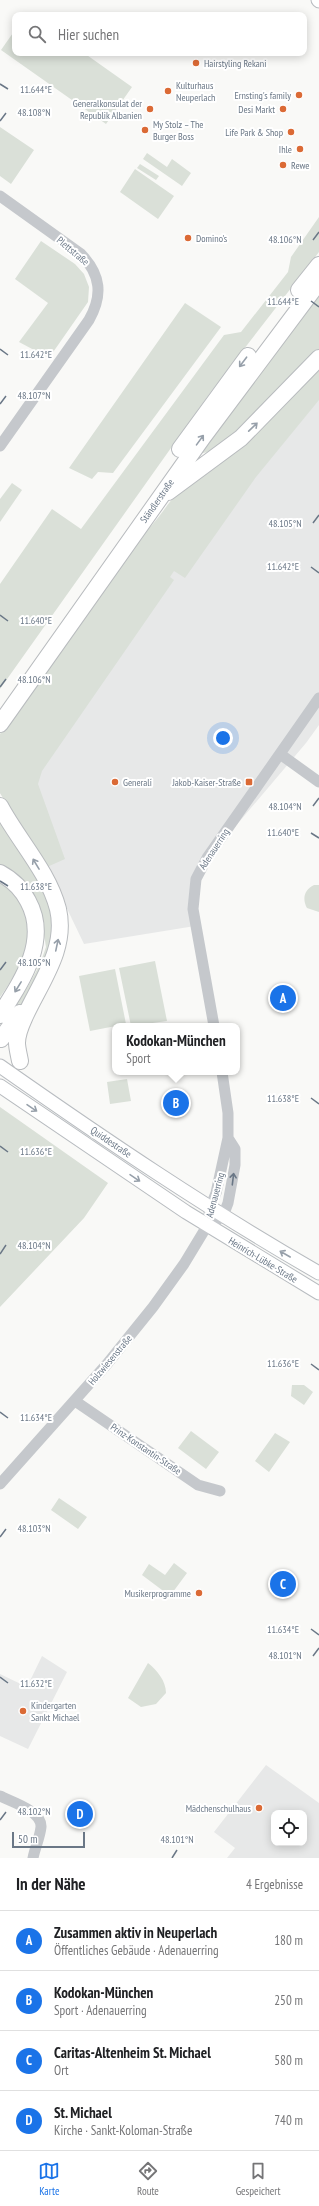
<!DOCTYPE html>
<html lang="de">
<head>
<meta charset="utf-8">
<style>
  :root { --surface:#fff; --page:#f2f2f2; --text:#202124; --muted:#757577; --line:#e0e0e0; --accent:#1a73e8 }
  body { margin:0; font-family:"PT Sans Narrow",sans-serif; background:var(--page); color:var(--text) }
  .controls { position:absolute; right:12px; bottom:12px; display:grid; overflow:hidden; border-radius:8px; box-shadow:0 2px 10px #0003 }
  .controls button { width:36px; height:36px; display:grid; place-items:center; padding:0; border:0; border-bottom:1px solid var(--line); background:var(--surface); color:var(--text); font:20px sans-serif }
  .scale { position:absolute; left:12px; bottom:10px; width:73px; box-sizing:border-box; padding-left:4px; border:2px solid #6a7786; border-top:0; font-size:11px; line-height:14px; white-space:nowrap; color:#6a7786; -webkit-text-stroke:3px #fff; paint-order:stroke }
  .you { position:absolute; left:223px; top:738px; width:14px; height:14px; margin:-10px; border:3px solid #fff; border-radius:50%; background:#1a73e8; box-shadow:0 0 0 6px #1a73e833 }
  .badge { display:grid; place-items:center; width:26px; height:26px; border-radius:50%; background:var(--accent); color:#fff; font-size:13px; font-weight:700 }
  .pin { position:absolute; translate:-50% -50%; border:2px solid #fff; box-shadow:0 1px 4px #0006 }
  .popup { position:absolute; left:112px; top:1023px; width:128px; height:52px; box-sizing:border-box; display:grid; place-content:center; border-radius:8px; background:var(--surface); filter:drop-shadow(0 1px 3px #0005); font-size:13px; white-space:nowrap; color:var(--muted) }
  .popup b { font-size:15px; color:var(--text) }
  .popup::after { content:''; position:absolute; left:50%; top:100%; margin-left:-8px; border:8px solid transparent; border-top-color:var(--surface) }
  .list { margin:0; padding:0; list-style:none }
  h2 { display:flex; justify-content:space-between; align-items:center; height:52px; margin:0; padding:0 16px; font-size:17px }
  h2 small { font-size:13px; font-weight:400; color:var(--muted) }
  .list li { display:grid; grid-template-columns:26px 1fr auto; gap:12px; align-items:center; box-sizing:border-box; height:60px; padding:0 16px; border-top:1px solid var(--line) }
  .list b { display:block; font-size:15px; white-space:nowrap }
  .list p { margin:0; font-size:13px; white-space:nowrap; color:var(--muted) }
  .list em { font-size:13px; font-style:normal; color:var(--muted) }
  .icon { flex:none; width:22px; height:22px; fill:none; stroke:currentColor; stroke-width:2; stroke-linecap:round; stroke-linejoin:round }
  .map { position:relative; flex:none; width:319px; height:1858px; overflow:hidden }
  .search { position:absolute; background:var(--surface); box-shadow:0 2px 10px #0003; left:12px; right:12px; top:12px; height:44px; display:flex; align-items:center; gap:10px; box-sizing:border-box; padding:0 14px; border-radius:8px; color:var(--muted); font-size:15px }
  .sheet { height:292px; background:var(--surface) }
  nav { display:flex; justify-content:space-around; align-items:center; box-sizing:border-box; height:56px; border-top:1px solid var(--line); background:var(--surface); font-size:11px; color:var(--muted) }
  nav a { display:grid; justify-items:center; gap:2px }
  nav .on { color:var(--accent) }
  .map>svg:first-child { display:block }
  .built { fill:#e7e8e8; fill-rule:evenodd }
  .green { fill:#dae0d8 }
  .lines { fill:none; stroke-linecap:round; stroke-linejoin:round }
  .major-casing { stroke:#b8bcc0; stroke-width:15 }
  .highway-casing { stroke:#b8bbbe; stroke-width:18 }
  .minor { stroke:#c5c8cc; stroke-width:11 }
  .major { stroke:#fff; stroke-width:13 }
  .highway { stroke:#fff; stroke-width:16 }
  .oneway { stroke:#97a0aa }
  .oneway2 { stroke:#6a7786 }
  .ticks { fill:none; stroke:#6a7786; stroke-width:1.5 }
  .poi-dot { fill:#db6a35; stroke:#fff; stroke-width:1.5 }
  .labels { text-anchor:middle; dominant-baseline:central; stroke-width:4; stroke-linejoin:round; paint-order:stroke }
  .poi-label { font-size:10px; fill:#6a7786; stroke:#fff; text-anchor:end }
  .street-label { font-size:10px; fill:#6a7786; stroke:#fff }
  .ticks-label { font-size:10px; text-anchor:middle; fill:#6a7786; stroke:#fff; stroke-width:4; stroke-linejoin:round; paint-order:stroke }
</style>
</head>
<body>
<div class="map">
<svg width="319" height="1858" viewBox="0 0 319 1858">
  <rect width="100%" height="100%" fill="#f9f9f7"/>
  <!-- built -->
  <path class="built" d="M319,366V725L306,743L207,860L193,893L195,926L84,944L47,867L0,793V778Z
    M42,1656L67,1672L28,1749L0,1736V1674L27,1687Z
    M266,1765L319,1803V1858H227L235,1848L214,1832ZM274,1813H304V1843H274Z"/>
  <!-- green -->
  <path class="green" d="M15,30V53H84L132,87L106,124L1,50Z
    M0,127L34,150L11,184L0,176Z
    M147,153L167,167L172,159L191,173L182,186L143,159Z
    M140,164L159,176L156,180L137,168Z
    M135,169L174,196L158,219L120,192Z
    M319,217V252L210,393L0,689V584L52,509L81,529L224,335L241,332L288,272L291,257Z
    M41,241L75,264L84,274L89,287L88,302L49,358L19,342L48,303L15,279Z
    M319,294V349C301,368 222,458 199,453Z
    M185,303L221,327L113,473L98,472L92,479L69,468Z
    M319,366V400L256,477L185,578L174,571L170,577L174,580L42,771L38,784L65,859L47,867L0,793V734L136,539C156,526 165,505 181,489Z
    M12,483L22,490L0,522V499Z
    M0,819L36,875L52,912L51,950L31,992L0,1036V1028L26,990L40,964L46,947L40,910L35,897L26,886L0,865Z
    M0,880C45,917 30,955 0,997Z
    M314,885H319V912L307,908C302,899 304,890 314,885Z
    M155,961L167,1021L131,1026L119,968Z
    M115,969L126,1024L90,1031L79,976Z
    M127,1079L131,1101L110,1104L107,1082Z
    M0,1107L108,1183L84,1218L0,1307Z
    M292,1385H304L313,1392L304,1405L291,1396Z
    M191,1431L219,1452L206,1469L178,1448Z
    M275,1433L290,1442L269,1472L255,1461Z
    M59,1498L87,1517L78,1529L51,1510Z
    M174,1563L187,1573L170,1596L142,1575L149,1564L165,1575Z
    M148,1663C157,1670 166,1681 166,1693L156,1704L141,1707L128,1698Z"/>
  <g class="lines">
    <defs>
      <path id="major" d="M318,0L319,1
        M0,1066C104,1139 209,1210 319,1273
        M0,1086L186,1212L319,1293"/>
      <path id="highway" d="M299,290L319,265
        M180,449L248,356
        M168,492L241,438L319,358
        M0,724L203,437L319,282
        M0,806C18,840 48,871 58,909C67,948 42,980 26,1014C22,1023 17,1032 17,1043C17,1048 19,1055 20,1061
        M0,873C13,880 22,889 28,901C50,941 21,982 0,1015
        M1,1039L20,1013"/>
    </defs>
    <!-- major casing -->
    <use href="#major" class="major-casing"/>
    <!-- highway casing -->
    <use href="#highway" class="highway-casing"/>
    <!-- minor -->
    <path class="minor" d="M0,196L81,254C101,275 103,295 89,320L0,446
      M280,754L319,782
      M214,1026L193,909L196,879L207,858L319,698
      M207,1226L223,1216L228,1203L235,1165V1149L228,1138
      M75,1401L198,1485L220,1491
      M0,1484L107,1364L153,1307L184,1264L207,1226L210,1208L216,1193L228,1138V1113L222,1072
      M0,1796C12,1802 42,1811 41,1827C40,1837 35,1848 33,1858"/>
    <!-- major -->
    <use href="#major" class="major"/>
    <!-- highway -->
    <use href="#highway" class="highway"/>
  </g>
  <!-- one-way arrows -->
  <defs><path id="oneway-shaft" d="M-6 0H5M1.5-3L5.5 0L1.5 3" fill="none" stroke-width="1.6" stroke-linecap="round" stroke-linejoin="round"/></defs>
  <g class="oneway">
    <use href="#oneway-shaft" transform="translate(243 362) rotate(127)"/>
    <use href="#oneway-shaft" transform="translate(253 427) rotate(-44)"/>
    <use href="#oneway-shaft" transform="translate(200 440) rotate(-54)"/>
    <use href="#oneway-shaft" transform="translate(36 864) rotate(-121)"/>
    <use href="#oneway-shaft" transform="translate(57 945) rotate(-78)"/>
    <use href="#oneway-shaft" transform="translate(18 987) rotate(122)"/>
    <use href="#oneway-shaft" transform="translate(32 1108) rotate(34)"/>
    <use href="#oneway-shaft" transform="translate(135 1178) rotate(34)"/>
    <use href="#oneway-shaft" transform="translate(285 1254) rotate(-150)"/>
  </g>
  <use class="oneway2" href="#oneway-shaft" transform="translate(233 1179) rotate(-83)"/>
  <!-- ticks -->
  <path class="ticks" d="M0,84L8,89M0,121L6,113M313,240L319,232M311,301L319,307M0,349L8,355M0,404L6,396M313,523L319,515M311,567L319,573M0,615L8,621M0,687L6,679M313,806L319,798M311,833L319,838M0,881L8,886M0,970L6,962M311,1098L319,1104M0,1146L8,1152M0,1254L6,1245M311,1364L319,1370M0,1412L8,1418M0,1537L6,1529M311,1629L319,1635M313,1656L319,1648M0,1677L8,1683M0,1820L6,1812M172,1858L177,1850"/>
  <!-- markers -->
  <g class="poi-dot">
    <circle cx="196" cy="63" r="4"/>
    <circle cx="168" cy="91" r="4"/>
    <circle cx="299" cy="95" r="4"/>
    <circle cx="150" cy="109" r="4"/>
    <circle cx="283" cy="109" r="4"/>
    <circle cx="145" cy="130" r="4"/>
    <circle cx="291" cy="132" r="4"/>
    <circle cx="300" cy="149" r="4"/>
    <circle cx="283" cy="165" r="4"/>
    <circle cx="188" cy="238" r="4"/>
    <circle cx="115" cy="782" r="4"/>
    <rect x="245" y="778" width="8" height="8" rx="2"/>
    <circle cx="199" cy="1593" r="4"/>
    <circle cx="23" cy="1711" r="4"/>
    <circle cx="259" cy="1808" r="4"/>
  </g>
  <g class="labels">
    <!-- poi labels -->
    <g class="poi-label">
      <text x="204" y="63" text-anchor="start">Hairstyling Rekani</text>
      <text x="176" y="85" text-anchor="start">Kulturhaus<tspan x="176" dy="12">Neuperlach</tspan></text>
      <text x="291" y="95">Ernsting's family</text>
      <text x="142" y="103">Generalkonsulat der<tspan x="142" dy="12">Republik Albanien</tspan></text>
      <text x="275" y="109">Desi Markt</text>
      <text x="153" y="124" text-anchor="start">My Stolz – The<tspan x="153" dy="12">Burger Boss</tspan></text>
      <text x="283" y="132">Life Park &amp; Shop</text>
      <text x="292" y="149">Ihle</text>
      <text x="291" y="165" text-anchor="start">Rewe</text>
      <text x="196" y="238" text-anchor="start">Domino's</text>
      <text x="123" y="782" text-anchor="start">Generali</text>
      <text x="241" y="782">Jakob-Kaiser-Straße</text>
      <text x="191" y="1593">Musikerprogramme</text>
      <text x="31" y="1705" text-anchor="start">Kindergarten<tspan x="31" dy="12">Sankt Michael</tspan></text>
      <text x="251" y="1808">Mädchenschulhaus</text>
    </g>
    <!-- street labels -->
    <g class="street-label">
      <text transform="translate(73 251) rotate(40)">Plettstraße</text>
      <text transform="translate(157 501) rotate(-55)">Ständlerstraße</text>
      <text transform="translate(214 849) rotate(-57)">Adenauerring</text>
      <text transform="translate(111 1142) rotate(34)">Quiddestraße</text>
      <text transform="translate(215 1195) rotate(-75)">Adenauerring</text>
      <text transform="translate(263 1260) rotate(31)">Heinrich-Lübke-Straße</text>
      <text transform="translate(110 1360) rotate(-50)">Holzwiesenstraße</text>
      <text transform="translate(146 1449) rotate(34)">Prinz-Konstantin-Straße</text>
    </g>
  </g>
  <g class="ticks-label">
    <text x="36" y="93">11.644°E</text>
    <text x="34" y="116">48.108°N</text>
    <text x="285" y="243">48.106°N</text>
    <text x="283" y="305">11.644°E</text>
    <text x="36" y="358">11.642°E</text>
    <text x="34" y="399">48.107°N</text>
    <text x="285" y="527">48.105°N</text>
    <text x="283" y="570">11.642°E</text>
    <text x="36" y="624">11.640°E</text>
    <text x="34" y="683">48.106°N</text>
    <text x="285" y="810">48.104°N</text>
    <text x="283" y="836">11.640°E</text>
    <text x="36" y="890">11.638°E</text>
    <text x="34" y="966">48.105°N</text>
    <text x="283" y="1102">11.638°E</text>
    <text x="36" y="1155">11.636°E</text>
    <text x="34" y="1249">48.104°N</text>
    <text x="283" y="1367">11.636°E</text>
    <text x="36" y="1421">11.634°E</text>
    <text x="34" y="1532">48.103°N</text>
    <text x="283" y="1633">11.634°E</text>
    <text x="285" y="1659">48.101°N</text>
    <text x="36" y="1687">11.632°E</text>
    <text x="34" y="1815">48.102°N</text>
    <text x="177" y="1843">48.101°N</text>
  </g>
</svg>
<div class="controls">
<button><svg class="icon" aria-label="locate" viewBox="0 0 24 24"><circle cx="12" cy="12" r="6"/><path d="M12 2v4M12 18v4M2 12h4M18 12h4"/></svg></button>
</div>
<div class="scale">50 m</div>
<div class="you"></div>
<div class="pin badge" style="left:283px;top:998px">A</div>
<div class="pin badge" style="left:176px;top:1103px">B</div>
<div class="popup"><b>Kodokan-München</b>Sport</div>
<div class="pin badge" style="left:283px;top:1584px">C</div>
<div class="pin badge" style="left:80px;top:1814px">D</div>
<div class="search"><svg class="icon" aria-label="search" viewBox="0 0 24 24"><circle cx="10" cy="10" r="6"/><path d="M15 15l6 6"/></svg>Hier suchen</div>
</div>
<section class="sheet">
<h2>In der Nähe<small>4 Ergebnisse</small></h2>
<ul class="list">
<li><span class="badge">A</span><div><b>Zusammen aktiv in Neuperlach</b><p>Öffentliches Gebäude · Adenauerring</p></div><em>180 m</em></li>
<li><span class="badge">B</span><div><b>Kodokan-München</b><p>Sport · Adenauerring</p></div><em>250 m</em></li>
<li><span class="badge">C</span><div><b>Caritas-Altenheim St. Michael</b><p>Ort</p></div><em>580 m</em></li>
<li><span class="badge">D</span><div><b>St. Michael</b><p>Kirche · Sankt-Koloman-Straße</p></div><em>740 m</em></li>
</ul>
</section>
<nav>
<a class="on"><svg class="icon" aria-label="map" viewBox="0 0 24 24"><path d="M3 6l6-2 6 2 6-2v14l-6 2-6-2-6 2zM9 4v14M15 6v14"/></svg>Karte</a>
<a><svg class="icon" aria-label="directions" viewBox="0 0 24 24"><path d="M12 3l9 9-9 9-9-9zM9 14v-3h6M13 9l2 2-2 2"/></svg>Route</a>
<a><svg class="icon" aria-label="saved" viewBox="0 0 24 24"><path d="M7 4h10v16l-5-4-5 4z"/></svg>Gespeichert</a>
</nav>
</body>
</html>
